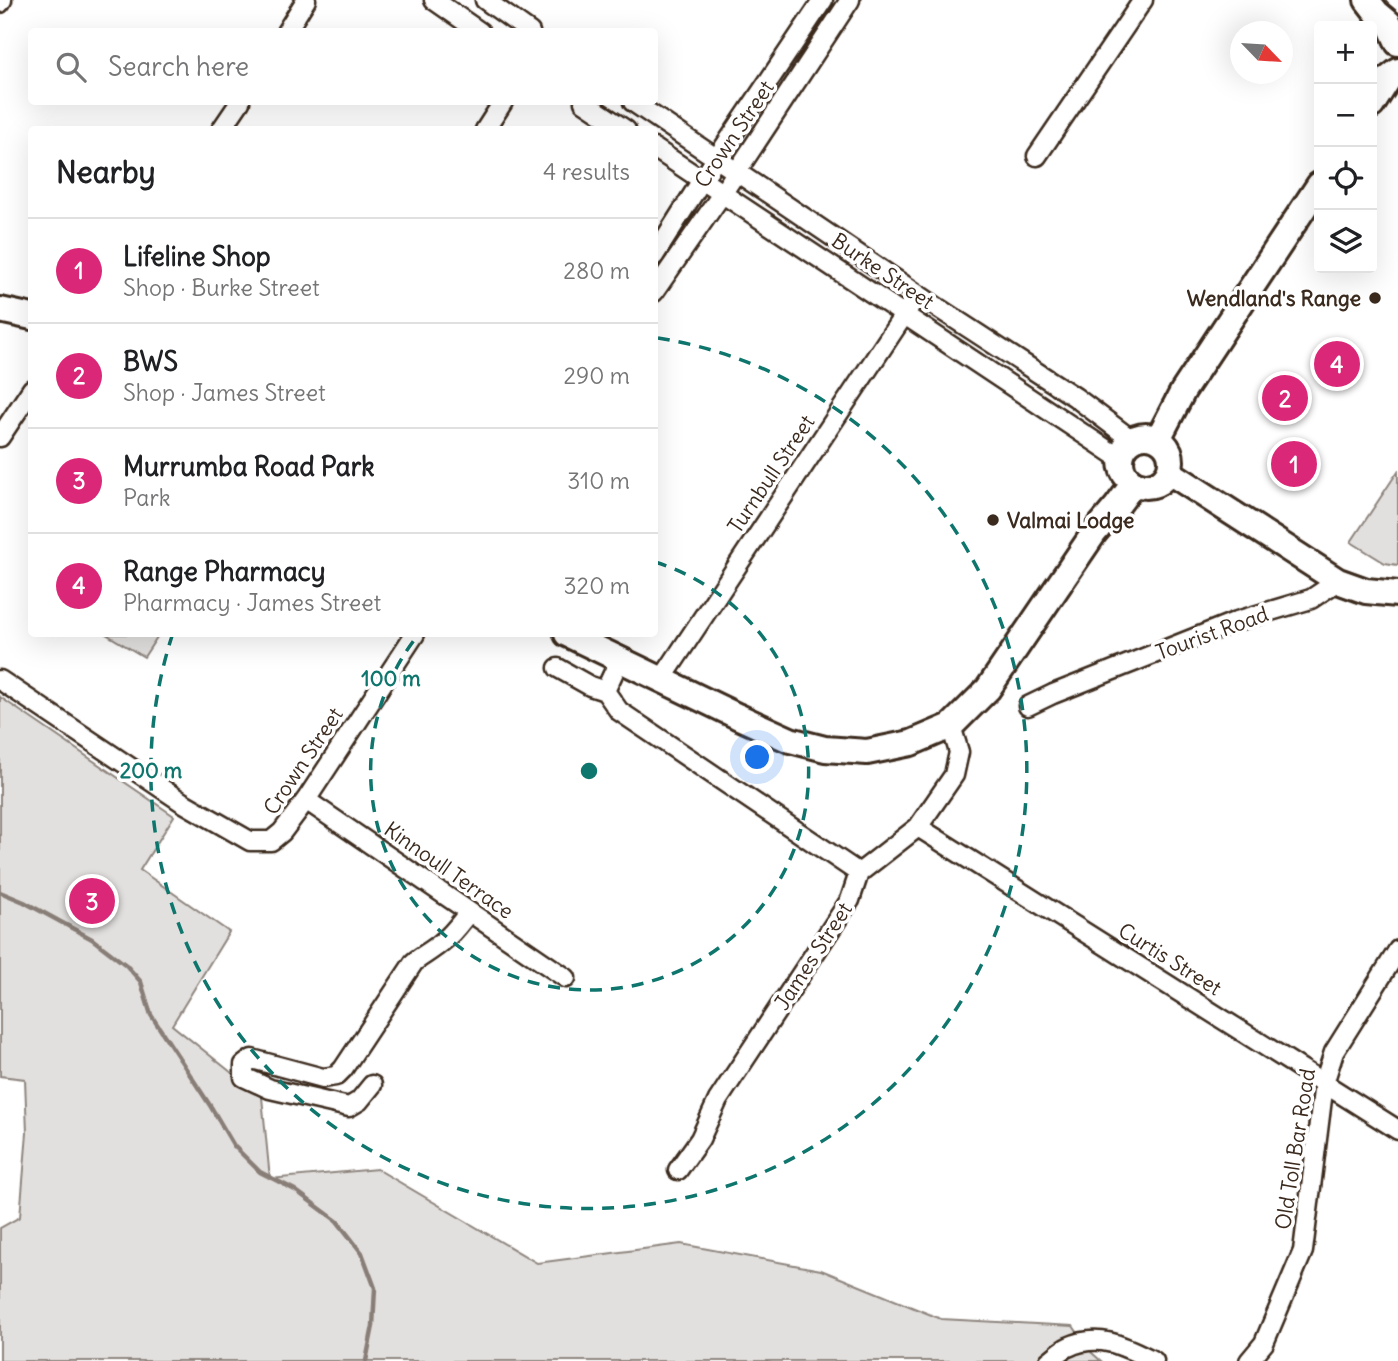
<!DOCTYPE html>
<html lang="en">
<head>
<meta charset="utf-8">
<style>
  :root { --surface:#fff; --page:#f2f2f2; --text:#202124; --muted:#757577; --line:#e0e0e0; --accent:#db2777 }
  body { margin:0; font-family:Delius,sans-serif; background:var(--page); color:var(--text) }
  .controls { position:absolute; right:21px; top:21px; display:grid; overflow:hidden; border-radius:7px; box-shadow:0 7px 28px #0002 }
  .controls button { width:63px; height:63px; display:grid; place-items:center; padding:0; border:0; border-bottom:2px solid var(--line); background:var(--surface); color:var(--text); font:35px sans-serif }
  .compass { position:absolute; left:1230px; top:21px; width:63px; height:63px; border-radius:50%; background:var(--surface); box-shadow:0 7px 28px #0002; rotate:115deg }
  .you { position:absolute; left:758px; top:758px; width:24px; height:24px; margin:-18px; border:5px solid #fff; border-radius:50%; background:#1a73e8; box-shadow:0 0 0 10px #1a73e833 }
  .badge { display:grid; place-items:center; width:46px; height:46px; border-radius:50%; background:var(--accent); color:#fff; font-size:23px; font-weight:700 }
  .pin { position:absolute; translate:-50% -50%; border:4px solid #fff; box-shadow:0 2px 7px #0006 }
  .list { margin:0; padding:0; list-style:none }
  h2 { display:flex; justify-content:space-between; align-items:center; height:91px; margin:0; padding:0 28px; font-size:30px }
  h2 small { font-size:23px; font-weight:400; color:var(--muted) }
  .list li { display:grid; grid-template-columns:46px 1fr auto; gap:21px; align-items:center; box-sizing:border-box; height:105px; padding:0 28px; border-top:2px solid var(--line) }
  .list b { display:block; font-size:26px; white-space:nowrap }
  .list p { margin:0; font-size:23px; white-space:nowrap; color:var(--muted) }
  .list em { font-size:23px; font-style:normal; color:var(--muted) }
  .icon { flex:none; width:38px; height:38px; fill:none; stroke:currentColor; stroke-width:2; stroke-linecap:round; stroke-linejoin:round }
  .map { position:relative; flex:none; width:1398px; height:1361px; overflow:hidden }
  .search { position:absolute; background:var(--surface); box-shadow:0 7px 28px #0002; left:28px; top:28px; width:630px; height:77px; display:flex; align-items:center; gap:18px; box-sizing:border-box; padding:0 24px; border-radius:7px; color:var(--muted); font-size:26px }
  .panel { position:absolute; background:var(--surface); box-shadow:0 7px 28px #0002; left:28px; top:126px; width:630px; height:511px; border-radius:7px }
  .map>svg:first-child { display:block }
  .green { fill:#e2e0de; stroke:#8e857e; stroke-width:2 }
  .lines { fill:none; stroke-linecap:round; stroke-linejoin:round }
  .stream { stroke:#887e77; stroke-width:4.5 }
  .street-casing { stroke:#3b2a1e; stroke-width:23 }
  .secondary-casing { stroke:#3b2a1e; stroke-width:30 }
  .street { stroke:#fff; stroke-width:18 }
  .secondary { stroke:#fff; stroke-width:24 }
  .ring { fill:none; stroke:#0f766e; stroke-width:3.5; stroke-dasharray:12 9 }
  .poi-dot { fill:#3b2a1e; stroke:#fff; stroke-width:2.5 }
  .labels { text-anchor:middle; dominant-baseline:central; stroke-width:7; stroke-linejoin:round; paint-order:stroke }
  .street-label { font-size:21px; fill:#3b2a1e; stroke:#fff }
  .poi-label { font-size:21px; font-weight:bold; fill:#3b2a1e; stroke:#fff; text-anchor:end }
  .centre { fill:#0f766e; stroke:#fff; stroke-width:3.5 }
  .ring-label { font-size:21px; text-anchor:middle; font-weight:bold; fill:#0f766e; stroke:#fff; stroke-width:7; stroke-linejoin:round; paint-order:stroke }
</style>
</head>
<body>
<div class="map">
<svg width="1398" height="1361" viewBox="0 0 1398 1361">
  <rect width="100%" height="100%" fill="#fff"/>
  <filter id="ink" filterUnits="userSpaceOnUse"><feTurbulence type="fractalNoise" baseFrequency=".0143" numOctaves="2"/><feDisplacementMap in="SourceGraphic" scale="14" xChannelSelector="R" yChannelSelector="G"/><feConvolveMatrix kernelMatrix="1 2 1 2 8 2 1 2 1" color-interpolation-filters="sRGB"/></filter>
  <g filter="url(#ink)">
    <!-- green -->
    <path class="green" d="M1398,471V565L1385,563L1351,542Z
      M106,634H159L144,657Z
      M0,697L174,816L140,870L229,932L172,1025L262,1097L270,1179L377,1169L537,1263L681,1244L821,1270L941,1319L1073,1326L1091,1352L1101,1361H0V1228L20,1217L27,1133L25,1079L0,1076Z"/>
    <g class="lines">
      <!-- stream -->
      <path class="stream" d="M0,892L24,902L92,939L126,965L141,982L151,1015L211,1107L234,1146L260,1172L295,1190L337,1221L362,1253L375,1288L373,1326L366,1361"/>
      <defs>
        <path id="street" d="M434,0L480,32
          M485,0L530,32
          M0,3L2,0
          M286,32L306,0
          M584,102L626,130
          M633,102L935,306L1075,397L1132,440
          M221,130L240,102
          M485,130L503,102
          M654,148L1121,459
          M1037,156L1143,0
          M654,256L702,180L823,0
          M654,292L722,194L850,0
          M0,437L32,389
          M620,659L605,691L619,711L859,873
          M558,668L590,686L605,691
          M662,679L910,306
          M0,680L182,802L250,841H271L282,832L306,800L415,634
          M1028,706L1053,694L1237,621L1311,599L1338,581
          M306,800L566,978
          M918,827L1398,1130
          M372,1085L359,1101L349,1107L270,1089L244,1077V1065L252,1059L323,1078L336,1076L343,1069L414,962C423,955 433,950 442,942C453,934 461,922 469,912
          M678,1170L700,1139L718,1100L850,900L859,873L918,827L954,775L959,752L951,726
          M1049,1361C1055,1357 1061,1350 1068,1347C1100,1332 1126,1347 1154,1361
          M1249,1361L1264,1343L1303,1251L1324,1083L1334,1052L1398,950"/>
        <path id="secondary" d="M1367,0L1377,13L1389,23L1398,43
          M1372,105L1389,78L1398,71
          M0,310L32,317
          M1121 461a25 25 0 1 1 50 0a25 25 0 1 1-50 0Z
          M1158,439L1183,391L1319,185
          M1169,472L1338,581L1366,591L1398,594
          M567,634L737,716L790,740L825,749L867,752L911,743L951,726L988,689L1094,533L1117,506L1134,483"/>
      </defs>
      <!-- street casing -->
      <use href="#street" class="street-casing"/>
      <!-- secondary casing -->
      <use href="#secondary" class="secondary-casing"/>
      <!-- street -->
      <use href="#street" class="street"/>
      <!-- secondary -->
      <use href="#secondary" class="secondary"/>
    </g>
  </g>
  <!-- distance rings -->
  <g class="ring">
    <path d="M655 562A219 219 0 1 1 418 635"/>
    <path d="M658 338A438 438 0 1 1 172 636"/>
  </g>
  <!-- markers -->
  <g class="poi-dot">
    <circle cx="1375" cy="298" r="7"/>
    <circle cx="993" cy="520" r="7"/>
  </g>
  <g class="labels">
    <!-- street labels -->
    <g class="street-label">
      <text transform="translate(734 134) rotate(-56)">Crown Street</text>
      <text transform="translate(883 271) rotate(34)">Burke Street</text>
      <text transform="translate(771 474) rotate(-56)">Turnbull Street</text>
      <text transform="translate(1212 633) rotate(-20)">Tourist Road</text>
      <text transform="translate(303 761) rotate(-56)">Crown Street</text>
      <text transform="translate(449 870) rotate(35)">Kinnoull Terrace</text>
      <text transform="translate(813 956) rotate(-57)">James Street</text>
      <text transform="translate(1170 959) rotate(32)">Curtis Street</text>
      <text transform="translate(1295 1149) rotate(-81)">Old Toll Bar Road</text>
    </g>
    <!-- poi labels -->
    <g class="poi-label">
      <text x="1361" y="298">Wendland's Range</text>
      <text x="1007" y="520" text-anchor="start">Valmai Lodge</text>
    </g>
  </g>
  <circle cx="589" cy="771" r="10" class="centre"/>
  <g class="ring-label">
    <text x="391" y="686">100 m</text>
    <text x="151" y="778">200 m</text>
  </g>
</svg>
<div class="controls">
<button>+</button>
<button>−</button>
<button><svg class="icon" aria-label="locate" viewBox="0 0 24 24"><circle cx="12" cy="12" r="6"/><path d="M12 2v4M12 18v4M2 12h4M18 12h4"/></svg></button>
<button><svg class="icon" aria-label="layers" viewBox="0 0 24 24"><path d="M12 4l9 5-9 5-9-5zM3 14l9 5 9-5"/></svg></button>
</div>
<svg class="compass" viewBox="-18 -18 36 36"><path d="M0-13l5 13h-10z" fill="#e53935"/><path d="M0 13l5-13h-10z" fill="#757577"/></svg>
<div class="you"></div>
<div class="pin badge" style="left:1294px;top:464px">1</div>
<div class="pin badge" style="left:1285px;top:398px">2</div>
<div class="pin badge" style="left:92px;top:901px">3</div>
<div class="pin badge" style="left:1337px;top:364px">4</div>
<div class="search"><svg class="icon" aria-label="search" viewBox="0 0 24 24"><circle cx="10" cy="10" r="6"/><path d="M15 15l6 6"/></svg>Search here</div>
<section class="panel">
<h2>Nearby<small>4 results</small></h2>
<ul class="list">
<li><span class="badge">1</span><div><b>Lifeline Shop</b><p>Shop · Burke Street</p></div><em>280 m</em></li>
<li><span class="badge">2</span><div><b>BWS</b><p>Shop · James Street</p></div><em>290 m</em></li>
<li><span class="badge">3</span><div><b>Murrumba Road Park</b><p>Park</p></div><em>310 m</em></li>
<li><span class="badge">4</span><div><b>Range Pharmacy</b><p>Pharmacy · James Street</p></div><em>320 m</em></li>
</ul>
</section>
</div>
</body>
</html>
